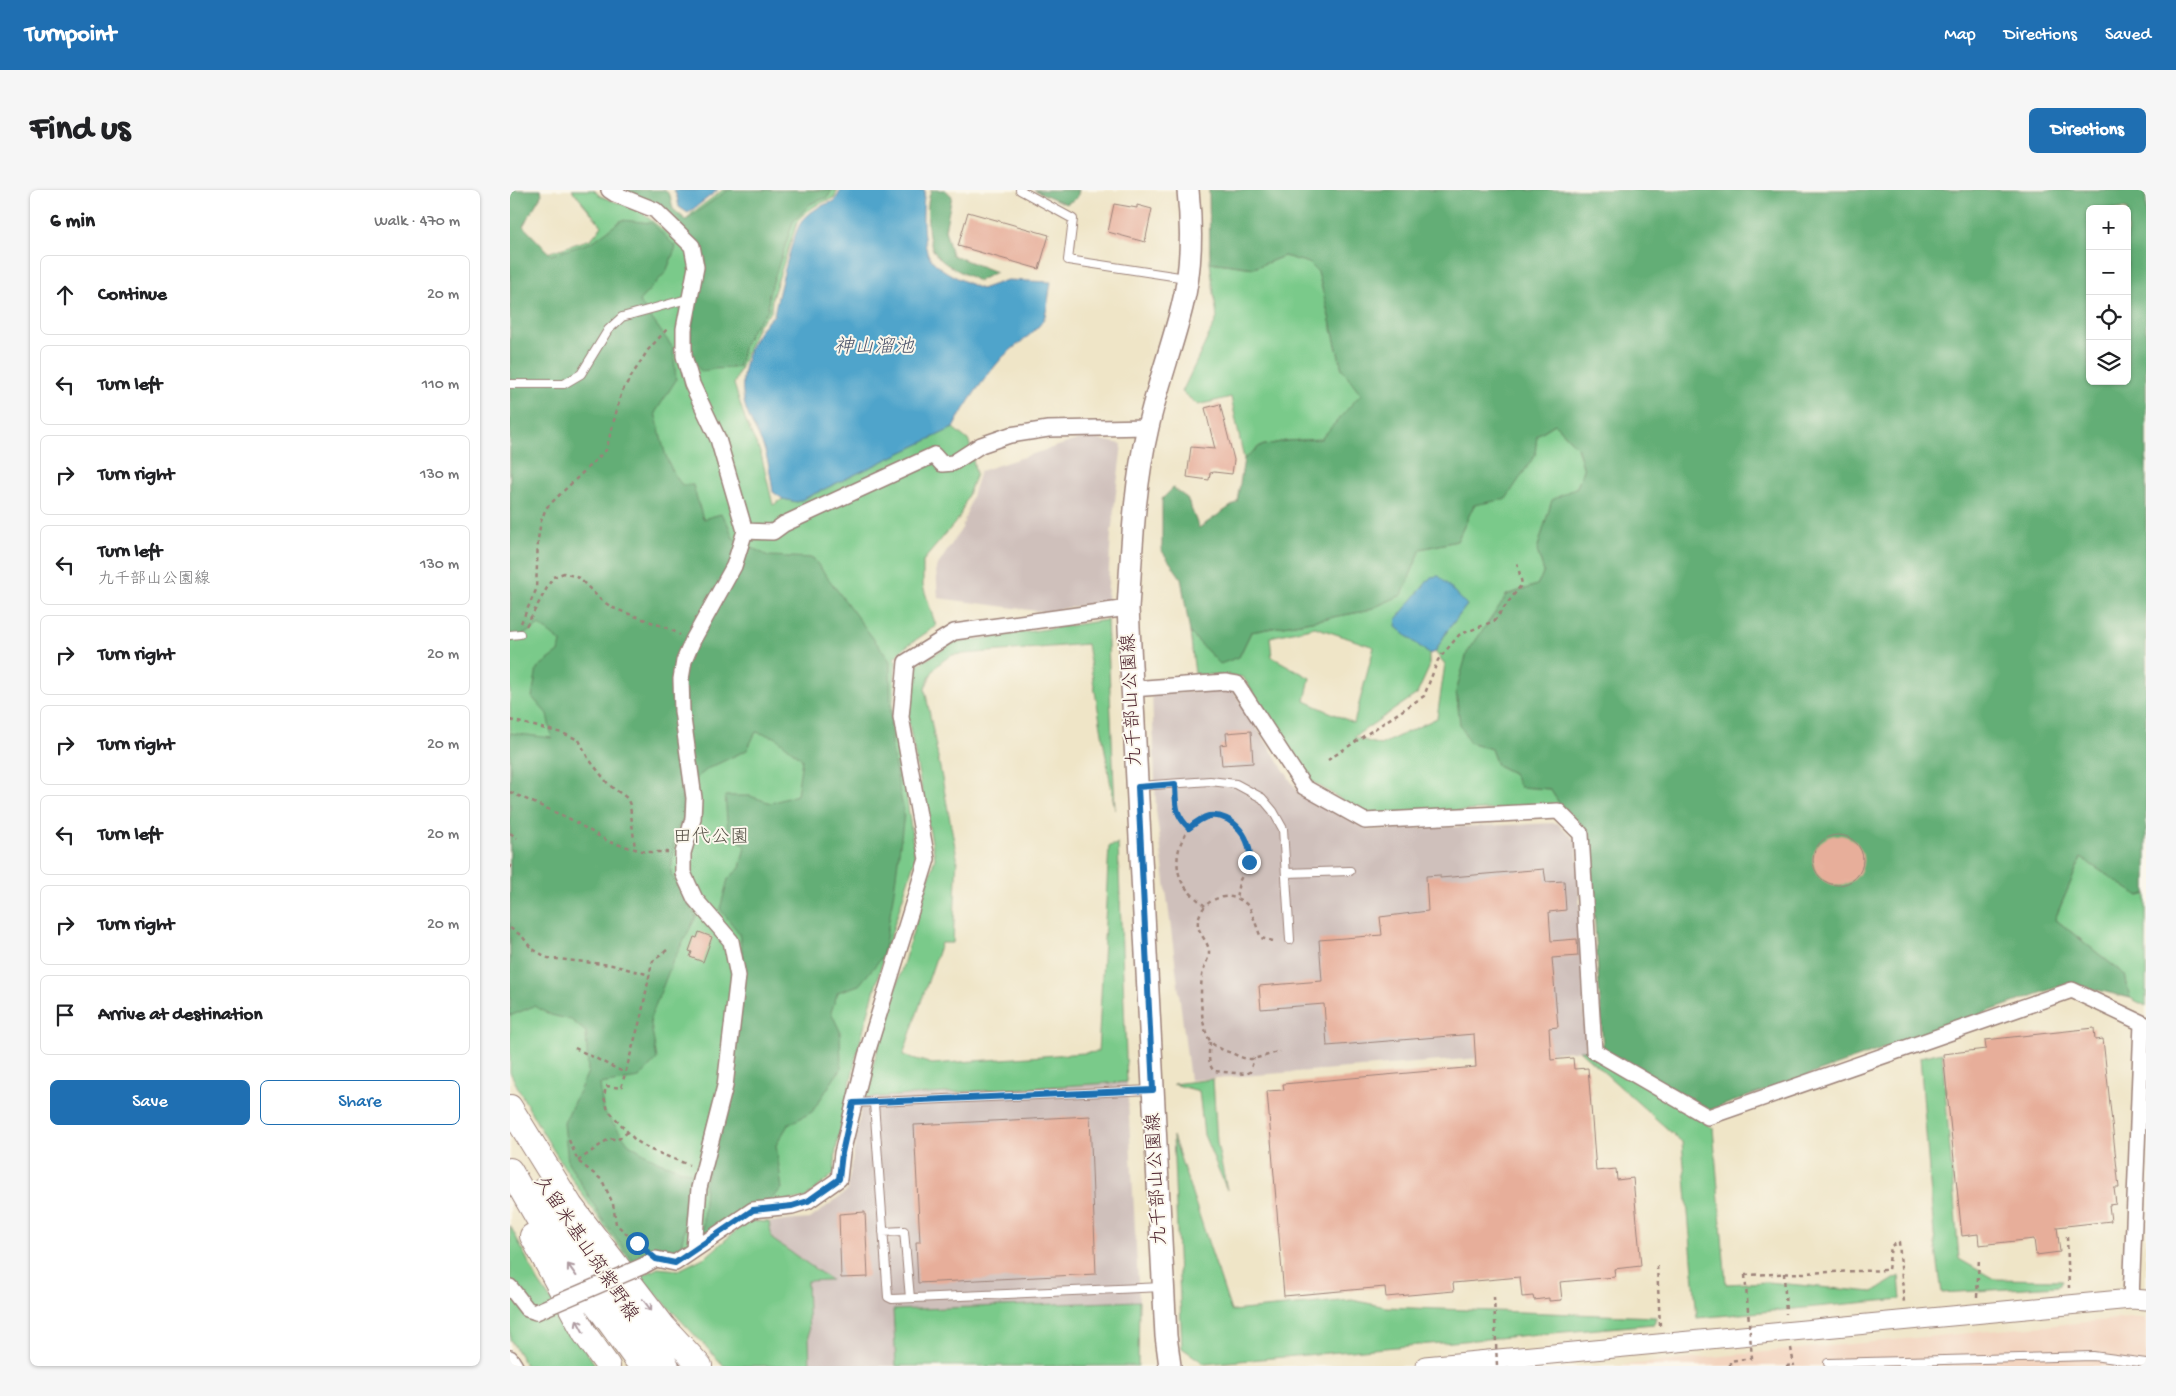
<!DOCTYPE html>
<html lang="en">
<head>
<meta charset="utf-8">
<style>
  :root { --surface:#fff; --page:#f6f6f6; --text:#202124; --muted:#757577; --line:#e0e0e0; --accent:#1f6fb2 }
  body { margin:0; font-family:"Gochi Hand","Klee One",sans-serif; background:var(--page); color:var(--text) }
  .controls { position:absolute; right:15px; top:15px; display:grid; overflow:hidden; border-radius:8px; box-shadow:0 1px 4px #0004 }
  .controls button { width:45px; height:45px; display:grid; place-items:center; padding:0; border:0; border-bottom:1px solid var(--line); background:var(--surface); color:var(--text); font:25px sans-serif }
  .stop { position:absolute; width:15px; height:15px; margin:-11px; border:4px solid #1f6fb2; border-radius:50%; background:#fff }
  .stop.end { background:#1f6fb2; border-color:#fff; box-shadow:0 1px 5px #0008 }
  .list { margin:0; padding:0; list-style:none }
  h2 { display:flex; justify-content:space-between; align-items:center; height:65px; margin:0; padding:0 20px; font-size:21px }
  h2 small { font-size:16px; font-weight:400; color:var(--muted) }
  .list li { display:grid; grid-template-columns:32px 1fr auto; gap:15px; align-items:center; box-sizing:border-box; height:80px; margin:0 10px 10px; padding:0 10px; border:1px solid var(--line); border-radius:8px }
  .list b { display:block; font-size:19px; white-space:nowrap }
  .list p { margin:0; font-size:16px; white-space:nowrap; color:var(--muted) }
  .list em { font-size:16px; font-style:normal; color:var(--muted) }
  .actions { display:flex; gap:10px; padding:15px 20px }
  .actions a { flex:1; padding:11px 0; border:1px solid var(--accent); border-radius:8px; text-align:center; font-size:18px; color:var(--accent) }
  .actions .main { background:var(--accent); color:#fff }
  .icon { flex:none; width:28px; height:28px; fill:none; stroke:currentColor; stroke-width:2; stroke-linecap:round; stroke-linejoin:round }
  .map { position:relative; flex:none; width:1636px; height:1176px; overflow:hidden; border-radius:8px }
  header { display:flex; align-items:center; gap:30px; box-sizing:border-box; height:70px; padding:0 25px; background:var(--accent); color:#fff }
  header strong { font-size:24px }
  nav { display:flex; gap:28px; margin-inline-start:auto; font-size:18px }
  .intro { display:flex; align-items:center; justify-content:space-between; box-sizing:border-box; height:120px; padding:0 30px }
  h1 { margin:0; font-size:35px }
  .button { padding:12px 22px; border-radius:8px; background:var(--accent); color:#fff; font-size:18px; font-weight:700 }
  main { display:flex; gap:30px; padding:0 30px }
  aside { flex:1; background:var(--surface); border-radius:8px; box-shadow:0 1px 4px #0004 }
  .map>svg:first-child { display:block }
  .built { fill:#f3d4bf }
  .industrial { fill:#cfc0bb }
  .green { fill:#7aca8a; stroke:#62745a; fill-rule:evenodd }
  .forest { fill:#63ae76; stroke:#566650; fill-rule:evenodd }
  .water { fill:#4fa4cb; stroke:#4c627b }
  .building { fill:#e7ae9a }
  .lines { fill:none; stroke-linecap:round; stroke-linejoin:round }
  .service-casing { stroke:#9c8279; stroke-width:10 }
  .minor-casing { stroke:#9c8279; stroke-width:18 }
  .tertiary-casing { stroke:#9c8279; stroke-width:21 }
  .secondary-casing { stroke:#9c8279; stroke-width:24 }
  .primary-casing { stroke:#9c8279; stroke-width:26 }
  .path { stroke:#9c8279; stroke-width:2.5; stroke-dasharray:4 4; stroke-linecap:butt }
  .service { stroke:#fff; stroke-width:8 }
  .minor { stroke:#fff; stroke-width:15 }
  .tertiary { stroke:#fff; stroke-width:19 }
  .secondary { stroke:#fff; stroke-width:21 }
  .primary { stroke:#fff; stroke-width:24 }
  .minor-bridge-casing { stroke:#9c8279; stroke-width:18; stroke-linecap:butt }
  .path-bridge { stroke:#9c8279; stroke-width:2.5; stroke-dasharray:4 4; stroke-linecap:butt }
  .minor-bridge { stroke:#fff; stroke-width:15 }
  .oneway { stroke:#ae9aa0 }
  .route { stroke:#1f6fb2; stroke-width:6 }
  .labels { text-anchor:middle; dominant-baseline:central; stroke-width:4; stroke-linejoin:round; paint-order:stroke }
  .street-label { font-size:19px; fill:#4a1f2b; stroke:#fbf7ec }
  .park-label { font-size:19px; fill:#585248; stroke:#fbf7ec }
  .water-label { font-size:20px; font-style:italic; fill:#4c546b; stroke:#fbf7ec }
</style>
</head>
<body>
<header>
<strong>Turnpoint</strong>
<nav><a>Map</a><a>Directions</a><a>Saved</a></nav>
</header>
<div class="intro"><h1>Find us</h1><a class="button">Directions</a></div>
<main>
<aside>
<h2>6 min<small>Walk · 470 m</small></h2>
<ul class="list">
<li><svg class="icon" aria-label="ahead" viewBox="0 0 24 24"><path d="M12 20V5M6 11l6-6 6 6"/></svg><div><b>Continue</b></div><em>20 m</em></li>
<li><svg class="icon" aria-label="left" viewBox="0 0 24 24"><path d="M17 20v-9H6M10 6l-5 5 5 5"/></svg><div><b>Turn left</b></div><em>110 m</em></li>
<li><svg class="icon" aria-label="right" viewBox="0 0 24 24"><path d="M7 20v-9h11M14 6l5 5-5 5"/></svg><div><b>Turn right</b></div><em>130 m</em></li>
<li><svg class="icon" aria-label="left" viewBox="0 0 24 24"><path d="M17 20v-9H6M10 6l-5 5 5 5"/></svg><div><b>Turn left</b><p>九千部山公園線</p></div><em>130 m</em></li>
<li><svg class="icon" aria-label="right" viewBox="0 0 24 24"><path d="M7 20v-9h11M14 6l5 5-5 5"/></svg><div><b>Turn right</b></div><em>20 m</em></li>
<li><svg class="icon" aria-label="right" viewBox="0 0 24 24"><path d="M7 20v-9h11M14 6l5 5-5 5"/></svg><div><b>Turn right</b></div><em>20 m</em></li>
<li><svg class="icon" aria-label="left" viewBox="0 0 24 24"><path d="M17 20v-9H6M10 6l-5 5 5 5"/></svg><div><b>Turn left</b></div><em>20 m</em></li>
<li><svg class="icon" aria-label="right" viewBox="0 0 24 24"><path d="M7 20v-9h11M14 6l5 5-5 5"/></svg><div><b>Turn right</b></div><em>20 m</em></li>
<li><svg class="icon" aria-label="arrive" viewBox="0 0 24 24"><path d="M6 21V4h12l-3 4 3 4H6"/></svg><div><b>Arrive at destination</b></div></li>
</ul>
<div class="actions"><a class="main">Save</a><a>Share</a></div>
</aside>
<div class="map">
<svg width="1636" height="1176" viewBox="0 0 1636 1176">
  <rect width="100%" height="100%" fill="#fbf7ec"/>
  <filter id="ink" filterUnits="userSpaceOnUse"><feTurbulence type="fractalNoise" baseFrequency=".02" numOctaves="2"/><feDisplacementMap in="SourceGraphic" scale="10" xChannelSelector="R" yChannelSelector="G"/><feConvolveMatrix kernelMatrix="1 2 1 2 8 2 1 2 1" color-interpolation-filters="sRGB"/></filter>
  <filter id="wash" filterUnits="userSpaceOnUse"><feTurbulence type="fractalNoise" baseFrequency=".0096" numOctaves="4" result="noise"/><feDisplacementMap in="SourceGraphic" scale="20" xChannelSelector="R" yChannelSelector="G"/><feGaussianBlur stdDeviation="1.12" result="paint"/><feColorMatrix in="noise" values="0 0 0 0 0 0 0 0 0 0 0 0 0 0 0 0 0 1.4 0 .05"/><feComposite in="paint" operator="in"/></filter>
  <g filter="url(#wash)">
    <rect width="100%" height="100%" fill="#efe5c7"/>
    <!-- built -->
    <path class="built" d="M1619,1128L1636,1129V1176H1106Z"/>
    <!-- industrial -->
    <path class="industrial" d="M576,247L612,254L601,344L597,411L535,422L428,408L426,378L452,338L470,281Z
      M722,499L790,605L860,640L1047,633L1067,651L1076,860L680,890L646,620L642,504Z
      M617,892L629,1111L383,1120L386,1176H300L297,1091L320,1090L262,1049L259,1032L300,1029L337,1001L353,908Z"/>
    <!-- green -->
    <path class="green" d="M62,0H84L90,6L130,21L164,49L182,23L213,0H327L325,8C309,13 299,18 288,30L262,108L261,122L248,135L224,194L236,232L251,264L263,315L273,309L287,312L443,238L459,251L466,284L449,328L413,371V396L426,436L394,458L384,468L386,471L382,526L394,586L405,669L371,777L346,867L326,960L324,984L295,1008L239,1016L174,1061L157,1067L122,1074C77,1013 33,950 0,882V75L81,49L92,36Z
      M774,66L799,72L808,82L832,179L852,204L811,249L776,251L750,256L734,269L721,207L688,215L672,202L707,128L700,72L744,78Z
      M1045,234L1067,257L1074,280L1067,297L1042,311L1027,360L1034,382L1027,395L996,405L959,552L981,559L987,575L1003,583L1010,597L1040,599L1051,616L858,626L798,589L733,487L685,484L680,443L710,473L729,467L741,442L856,421L891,405L910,359L947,351L964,315L1025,265L1026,246ZM957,415L937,441L925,462L935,474L927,528L870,555L844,547L907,504L919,478V464L887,437ZM805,437L864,457L844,533L795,511L800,488L762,467L760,447Z
      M597,430L605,620L577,454L442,465C425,475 422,480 415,499L447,667L443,753H431L393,865L422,874L588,862L599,656L608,654L617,892L353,908L425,668L397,524L404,477L443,453Z
      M1571,668L1629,706L1636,704V816L1620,808L1615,785L1545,729Z
      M1069,860H1076L1203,938L1216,1094L1257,1092L1363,1102L1389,1086L1391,1109L1187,1128L1172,952Z
      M1432,862L1449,1069L1484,1089L1552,1090L1549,1096L1432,1103L1424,1045L1410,867Z
      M703,889L707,953L717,1000L694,945L689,901L663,894Z
      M663,946L721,1121L842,1110L876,1117L1146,1127L1144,1134L695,1174L672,1158Z
      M237,1031L259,1032L262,1049L321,1090L297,1091L300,1176H214L130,1087L148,1078L169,1080L197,1066Z
      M0,1035L28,1091L86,1176H16L0,1149Z
      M629,1111L628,1176H386L383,1120Z"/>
    <!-- forest -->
    <path class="forest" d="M0,0H31L32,4L13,36L41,65L82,52L112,30L142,33L166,57L156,82L129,111L163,158L166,190L145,223C153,251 153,271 172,295H183L193,329L211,324L217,332L223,348L258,366L303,368L380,471L381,555L394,624L384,701L373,766L349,795L328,802L321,822L330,841L331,878L302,922L278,935L266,955L272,999L259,1011L192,1051L195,993L223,887L234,773L229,743L210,719L218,689L230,678L235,656L218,642L215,606H240L261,613L287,605L292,569L265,547L246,542L237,560L199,578L171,600L174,628L165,642L161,684L186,727L162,773L140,829L147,869L129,888L90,894L93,920L119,954L147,971L186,985L170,1061L123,1071L93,1030L58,972L54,933L78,882L76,842L61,830L41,825L24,816L0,826V543L42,548L37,524L22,507L27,478L49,462L51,452L30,435L0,452Z
      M113,0H155L160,5L163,19L176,30L218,0H322L318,7L300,14L283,32L259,104L258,120L243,138L234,155L229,176C217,181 205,176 192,182L185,174L180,154L191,63Z
      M421,0H435L442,6L435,40L442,65L486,82L468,91C438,74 419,73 418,35C417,22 417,12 421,0Z
      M524,0H569L567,8L556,14Z
      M699,0H1636V704L1629,706L1571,668L1545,729L1615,785L1620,808L1559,793L1200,920L1093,859L1079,642L1051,616L1040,599L1010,597L1003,583L987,575L981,559L959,552L950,534L946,501L957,463L997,405L1027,395L1034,382L1027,360L1042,310L1067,297L1074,280L1067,257L1045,234L1027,245L1025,265L996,309L964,315L947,351L911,359L892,405L856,421L741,442L729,467L710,474L680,443L671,388L652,361V309L663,298L677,308L689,338L727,312L734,269L750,256L776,251L811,249L851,204L832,179L808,82L799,73L774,66L744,78L700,72ZM1580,19H1617V191H1580Z"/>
    <!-- water -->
    <path class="water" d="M164,0H208L178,23L169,17L167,7Z
      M331,0H415C412,14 411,58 421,69C432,83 455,91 471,99L497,90L541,92C539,103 538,116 535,126C530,141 503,156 491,169C473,190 456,213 443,238L287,312L273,309L263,302C261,290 260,277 256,265C252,249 241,235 236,219C226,187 239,146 264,125C267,109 283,42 292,31C302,20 311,15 325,11Z
      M929,386L957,415L937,441L925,462L919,464L886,437L887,428L921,387Z"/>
    <g id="blocks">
      <!-- building -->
      <path class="building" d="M604,14L627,18V15L642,19L635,52L598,42Z
        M458,22L539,45L529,79L448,56Z
        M710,214L724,270L722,284L704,282L700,283L699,290L677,287L681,257L705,259L695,218Z
        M741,541L743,573L712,575L710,555L717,554L716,543Z
        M1303 670a25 25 0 1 1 50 0a25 25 0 1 1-50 0Z
        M1034,679L1036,692L1054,691L1056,720L1039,722L1041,751L1067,749L1068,766L1042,768L1048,837L1039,838L1041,870L1063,868L1064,879L1078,878L1086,981L1106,979L1107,990L1123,988L1131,1076L1104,1079L1105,1087L1050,1092L1052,1110L1039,1111V1108L1024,1110L1023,1106L1012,1107L1010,1087L943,1093L944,1101L876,1107L875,1097L774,1106L757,901L774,900L773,894L966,877L964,844L817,856L814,814L751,819L749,796L812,791L809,750L872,745L870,727L918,721L916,686L930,685V688Z
        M189,742L202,747L193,772L180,767L182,762L179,761L184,747L187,748Z
        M1584,838L1585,850L1593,849L1609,998H1604L1606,1014L1599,1015L1601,1031L1547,1037L1550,1062L1526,1065L1524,1049L1469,1055L1468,1044L1452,1046L1433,864L1476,859L1475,850Z
        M580,926L586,1084L408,1093L406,1052H410L404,935Z
        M355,1022L358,1087L331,1088L329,1024Z"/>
    </g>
  </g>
  <g filter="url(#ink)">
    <use href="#blocks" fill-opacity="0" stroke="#9c8279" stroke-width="1"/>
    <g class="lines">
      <defs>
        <path id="service" d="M510,0L563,29L558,70L676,88
          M0,194H54L71,184L98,140L112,127L181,108
          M0,445L10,444
          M629,596L700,591L726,594L752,608L763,621L773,639L780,750
          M776,683L840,681
          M343,913L641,900
          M364,913L378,1107L382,1109L653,1097
          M373,1042L394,1041L400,1108
          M1318,1173L1583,1166L1636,1173"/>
        <path id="minor" d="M99,0L105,4L145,20L182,56L186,77L174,139V166L182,194L208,249L235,341L224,376L183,450L174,471L171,489L172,521L184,608L183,629L173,663V683L185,709L221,751L228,786L215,896L189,998L184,1059
          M235,341L263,342L274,334L424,265L432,274L443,273L471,255L500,245L538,239L638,237
          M622,499L715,492L727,494L794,597L855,631L1048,621L1071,644L1084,861L1198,927L1562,800L1636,835
          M133,1076L146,1069L165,1073L243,1020L282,1016L298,1011L329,989L332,963L356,866L417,669L391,527L396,472L444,442L618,418
          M0,1097L17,1119L26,1122
          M1621,1109L1632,833
          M0,1168L5,1176"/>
        <path id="tertiary" d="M915,1176L1621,1109L1636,1110"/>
        <path id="secondary" d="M660,1176L656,1146L618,418C622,357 624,297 638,237C647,197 662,157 672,117C682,79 682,38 678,0"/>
        <path id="primary" d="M0,917L61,1016L154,1137L190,1176
          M0,980L42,1053L131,1176
          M33,1000L57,1039L157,1176
          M22,1046L75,1144L98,1176"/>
      </defs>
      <!-- service casing -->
      <use href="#service" class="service-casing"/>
      <!-- minor casing -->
      <use href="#minor" class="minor-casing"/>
      <!-- tertiary casing -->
      <use href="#tertiary" class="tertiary-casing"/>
      <!-- secondary casing -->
      <use href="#secondary" class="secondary-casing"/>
      <!-- primary casing -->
      <use href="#primary" class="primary-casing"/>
      <!-- path -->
      <path class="path" d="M11,433L26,400L28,349L31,331L36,318L96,260L112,201L138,160L158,138
        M16,436L43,387L54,383L69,388L91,410L103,418L160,439L170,445
        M0,530L52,543L69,550L78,568L99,595L117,608L120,615L125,659
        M818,570L914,506L928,470L949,445L984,431L1012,394L1007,372
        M0,602L60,629L99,652L136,662H158
        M666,605C666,620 668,627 679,638
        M0,643L7,648
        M0,678L2,675
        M695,716C687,709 678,702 673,694C652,656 694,600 731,641C736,647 741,657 740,665C740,674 734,682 730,690C728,696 727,702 726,709
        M0,738L12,746L21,758L38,768L102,775L140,785
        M763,751L751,748L740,718C724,698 692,706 688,731C686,743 700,752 699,763C698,771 693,778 692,786C690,801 690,841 702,853C707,858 715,861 722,863C728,866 734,869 740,869C750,868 761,864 770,861
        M157,760L143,771L141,777L131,827L111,898L96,896L94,907L98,920L125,950L141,960L179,975
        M700,852C699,861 697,874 704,881L735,884L740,882L744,868
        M65,858L115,883
        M59,950L68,971L92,990L103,1014L106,1034L133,1059
        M68,971L100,948L107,950L118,942
        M1557,1047L1559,1098
        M1147,1076L1150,1136
        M1274,1083L1276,1124
        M1235,1085L1378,1080L1381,1056L1389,1052L1394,1113
        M1467,1107L1469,1068
        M1281,1158L1284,1176
        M1220,1176V1171L1242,1168
        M1276,1176L1284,1175"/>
      <!-- service -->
      <use href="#service" class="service"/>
      <!-- minor -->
      <use href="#minor" class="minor"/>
      <!-- tertiary -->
      <use href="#tertiary" class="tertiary"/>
      <!-- secondary -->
      <use href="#secondary" class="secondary"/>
      <!-- primary -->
      <use href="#primary" class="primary"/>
      <defs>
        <path id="minor-bridge" d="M26,1122L133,1076"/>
      </defs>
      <!-- minor-bridge casing -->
      <use href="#minor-bridge" class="minor-bridge-casing"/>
      <!-- path-bridge -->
      <path class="path-bridge" d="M1235,1085L1242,1168
        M984,1107L987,1176"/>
      <!-- minor-bridge -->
      <use href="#minor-bridge" class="minor-bridge"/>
    </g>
    <!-- one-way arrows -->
    <defs><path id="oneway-shaft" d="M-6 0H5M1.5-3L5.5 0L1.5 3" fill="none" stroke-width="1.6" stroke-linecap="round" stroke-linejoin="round" transform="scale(1.25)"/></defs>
    <g class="oneway">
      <use href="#oneway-shaft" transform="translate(62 1080) rotate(-126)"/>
      <use href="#oneway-shaft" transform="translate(137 1115) rotate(53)"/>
      <use href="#oneway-shaft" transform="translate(70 1136) rotate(-118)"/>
    </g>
  </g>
  <g class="lines" filter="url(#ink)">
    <!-- route -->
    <path class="route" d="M127,1053L146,1069L165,1073L243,1020L282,1016L298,1011L329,989L332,963L343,913L643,900L628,597L665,594C666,614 664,623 679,638C685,633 691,628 699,626C723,623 744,650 739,672"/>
  </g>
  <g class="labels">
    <!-- street labels -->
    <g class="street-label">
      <text transform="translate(623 510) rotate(-93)">九千部山公園線</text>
      <text transform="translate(648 989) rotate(-93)">九千部山公園線</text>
      <text transform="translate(75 1059) rotate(56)">久留米基山筑紫野線</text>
    </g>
    <!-- park labels -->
    <g class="park-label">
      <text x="201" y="648">田代公園</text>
    </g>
    <!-- water labels -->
    <g class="water-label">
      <text x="364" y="158">神山溜池</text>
    </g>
  </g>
</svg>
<div class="controls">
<button>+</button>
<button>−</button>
<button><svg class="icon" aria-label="locate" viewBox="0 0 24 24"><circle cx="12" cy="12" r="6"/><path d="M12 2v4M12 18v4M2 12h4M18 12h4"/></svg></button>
<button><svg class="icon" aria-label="layers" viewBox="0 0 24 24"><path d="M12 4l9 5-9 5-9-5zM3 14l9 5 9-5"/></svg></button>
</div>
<div class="stop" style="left:127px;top:1053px"></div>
<div class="stop end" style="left:739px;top:672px"></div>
</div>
</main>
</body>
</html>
